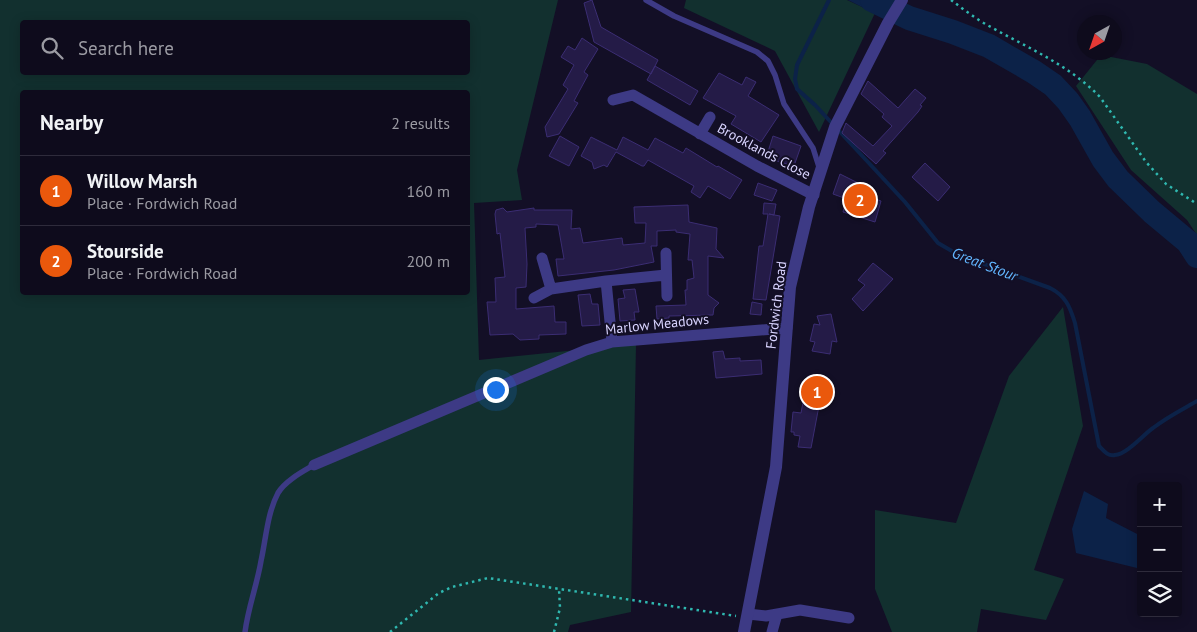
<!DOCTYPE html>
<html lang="en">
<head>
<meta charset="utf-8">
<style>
  :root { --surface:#0e0b1c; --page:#1c1929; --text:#f1f3f6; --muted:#9b9ba3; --line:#2e2b3b; --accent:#ea580c }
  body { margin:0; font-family:"PT Sans",sans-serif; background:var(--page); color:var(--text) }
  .controls { position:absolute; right:15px; bottom:15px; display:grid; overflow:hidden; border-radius:5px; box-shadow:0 2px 12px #0003 }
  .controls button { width:45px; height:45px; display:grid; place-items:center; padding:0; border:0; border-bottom:1px solid var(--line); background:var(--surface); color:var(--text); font:25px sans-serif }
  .compass { position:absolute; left:1077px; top:15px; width:45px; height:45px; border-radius:50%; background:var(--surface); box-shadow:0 2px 12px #0003; rotate:220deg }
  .you { position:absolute; left:495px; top:389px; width:18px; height:18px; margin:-12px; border:4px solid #fff; border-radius:50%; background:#1a73e8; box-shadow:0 0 0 8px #1a73e833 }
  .badge { display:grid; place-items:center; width:32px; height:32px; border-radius:50%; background:var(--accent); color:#fff; font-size:16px; font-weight:700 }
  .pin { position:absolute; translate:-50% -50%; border:2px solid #fff; box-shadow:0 1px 5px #0006 }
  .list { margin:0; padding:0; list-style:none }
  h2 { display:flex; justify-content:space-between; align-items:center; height:65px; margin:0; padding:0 20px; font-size:21px }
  h2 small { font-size:16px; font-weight:400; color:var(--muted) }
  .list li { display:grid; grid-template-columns:32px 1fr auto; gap:15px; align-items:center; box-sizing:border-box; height:70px; padding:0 20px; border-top:1px solid var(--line) }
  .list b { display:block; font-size:19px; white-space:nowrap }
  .list p { margin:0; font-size:16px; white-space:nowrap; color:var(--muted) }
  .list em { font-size:16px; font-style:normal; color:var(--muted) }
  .icon { flex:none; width:28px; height:28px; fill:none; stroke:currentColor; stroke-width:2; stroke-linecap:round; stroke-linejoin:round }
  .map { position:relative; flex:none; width:1197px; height:632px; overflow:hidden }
  .search { position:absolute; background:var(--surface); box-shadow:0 2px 12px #0003; left:20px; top:20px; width:450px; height:55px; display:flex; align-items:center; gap:12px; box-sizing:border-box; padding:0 18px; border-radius:5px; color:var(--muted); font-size:19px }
  .panel { position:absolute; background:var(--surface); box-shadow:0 2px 12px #0003; left:20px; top:90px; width:450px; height:205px; border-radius:5px }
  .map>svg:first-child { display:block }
  .green { fill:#12302f; fill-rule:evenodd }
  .water { fill:#0c2248 }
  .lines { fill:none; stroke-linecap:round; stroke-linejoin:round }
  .stream { stroke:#0c2248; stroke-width:4 }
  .river { stroke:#0c2248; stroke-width:24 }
  .building { fill:#241b47; stroke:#3b2d73 }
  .path { stroke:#2fb8b0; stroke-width:2.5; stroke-dasharray:2.5 4; stroke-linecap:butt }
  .service { stroke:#3d3a85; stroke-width:5.5 }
  .minor { stroke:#3d3a85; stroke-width:11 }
  .tertiary { stroke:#3d3a85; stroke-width:12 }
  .labels { text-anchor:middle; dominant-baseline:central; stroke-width:4; stroke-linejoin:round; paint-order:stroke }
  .street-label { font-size:14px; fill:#d9d4ff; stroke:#130f26 }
  .water-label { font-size:15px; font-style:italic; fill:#62b6ff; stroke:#130f26 }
</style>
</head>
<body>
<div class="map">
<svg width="1197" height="632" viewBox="0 0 1197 632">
  <rect width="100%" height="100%" fill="#130f26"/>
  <!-- green -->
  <path class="green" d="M0,0H558L517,170L522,200L474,203L479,360L636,344L631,612L570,625L568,632H0ZM22,22H468V72H22ZM22,92H468V292H22Z
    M686,0H847L875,13L819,132L775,51L684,8Z
    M1101,55L1147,64L1197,94V235L1187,220L1131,170L1076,86Z
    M1063,307L1083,426L1034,570L1064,579L1046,620L981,609L977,632H892L875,589V510L956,523L1009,376Z"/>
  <!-- water -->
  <path class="water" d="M848,0H892L896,6L889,17L884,18Z
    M1084,491L1108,504L1106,518L1141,536V569L1076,553L1072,529Z"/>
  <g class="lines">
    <!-- stream -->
    <path class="stream" d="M829,0L797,65L795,79L797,89L815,105L905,202L938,243L957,254L1050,288C1066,296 1070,307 1075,323L1099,446C1103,450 1108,457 1115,455C1127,454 1143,435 1153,428C1167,417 1183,409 1197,401"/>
    <!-- river -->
    <path class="river" d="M872,0L909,18L953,32L989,46L1034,72L1053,85L1068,101L1080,118L1103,159L1118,179L1152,212L1188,242L1197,256"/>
  </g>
  <!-- building -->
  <path class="building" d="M592,0L601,27L658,60L651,74L594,42L584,3Z
    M582,38L598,49L584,72L588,75L574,101L578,103L559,134L547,137L545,127L568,89L563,85L574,65L561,57L568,46L575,50Z
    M655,66L698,91L690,105L647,80Z
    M719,73L742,85L746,77L756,82L748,96L779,115L761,142L731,124L736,116L703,98Z
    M868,81L898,108L915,89L926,98L920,105L922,106L918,112L883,151L886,153L876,164L842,133L846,123L873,146L892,126L882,117L884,114L861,94Z
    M560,136L579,147L569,166L549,156Z
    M773,136L801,146L794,166L766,158Z
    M591,137L617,150L623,137L648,150L655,138L683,153L686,148L717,167L718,166L742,180L730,199L708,186L700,198L691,192L694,186L648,160L644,166H642L616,152L607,167L604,165L594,169L592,162L581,156Z
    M925,163L950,187L938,201L912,177Z
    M840,174L868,188L867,191L871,193L870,197L881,201L875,222L843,212L845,204L842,202L844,198L833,194Z
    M758,183L777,190L772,201L754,195Z
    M764,203L776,204L774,215L769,214L780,216L766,300L753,299L759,246H763L768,214H763Z
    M688,205L689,222L717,228L716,249L724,258L708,256V295L719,303L714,308L713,315L669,316V318L657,319L656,306L686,305L685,290H687V280L694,278L692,260H688L690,234L676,232V230L657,231V246H651L654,262L614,270L558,276L556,259H564L558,225L536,224V227L525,228L527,264L526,287L516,288V309L554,306L555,322H566V334L539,335V339L520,340L513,334L490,335L487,302H496L495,278L505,277L500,233L497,234L495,214L496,210L503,208L507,212L534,208V210H572L571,229L580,228L583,243L622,238L623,245L645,243L646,223H635L634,207Z
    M873,263L893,279L863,311L852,299L865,285L858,280Z
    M635,289L639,312H634L635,320L620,321L618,299L625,298L623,290Z
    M590,294L592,304H598L600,325L582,326L578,295Z
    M752,302L762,304L761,315L750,314Z
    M831,314L837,342L832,341L830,354L812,351L815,342L810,341L814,324L820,325L817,316Z
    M723,351L725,359L740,358V361L761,360L762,374L716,378L713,352Z
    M808,376L824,379L823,383L830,384L827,402L821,401L818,411L811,448L798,447L800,436L794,435V432H791L793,412L801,413Z"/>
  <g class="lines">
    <!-- path -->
    <path class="path" d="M951,0C963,9 976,19 989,26C1028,48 1069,65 1100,97L1146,162L1166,184L1197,204
      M390,632L439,593L452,587L488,578L736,616
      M554,632L560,608L559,589"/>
    <!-- service -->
    <path class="service" d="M646,0L674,16L757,52L768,61L775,75L784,104L813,148L819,167
      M245,632C248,608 257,585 261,561C266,539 267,514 278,493C285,481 302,472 314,465"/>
    <!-- minor -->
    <path class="minor" d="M613,100L633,95L757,166L814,195
      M700,134L710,117
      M666,253L667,296
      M542,258L551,289
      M606,281L612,342
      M534,298L551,289L606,281L666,275
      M314,465L586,350L612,342L787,328
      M748,614L766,616L800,610L849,618
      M772,632L777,614"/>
    <!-- tertiary -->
    <path class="tertiary" d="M744,632L776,467L790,287L809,207L835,127L888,23L902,0"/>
  </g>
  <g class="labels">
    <!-- street labels -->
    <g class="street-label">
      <text transform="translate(764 151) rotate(28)">Brooklands Close</text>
      <text transform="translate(776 305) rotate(-83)">Fordwich Road</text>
      <text transform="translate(657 324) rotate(-6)">Marlow Meadows</text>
    </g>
    <!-- water labels -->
    <g class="water-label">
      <text transform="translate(985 264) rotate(21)">Great Stour</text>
    </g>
  </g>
</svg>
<div class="controls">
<button>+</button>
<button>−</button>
<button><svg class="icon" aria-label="layers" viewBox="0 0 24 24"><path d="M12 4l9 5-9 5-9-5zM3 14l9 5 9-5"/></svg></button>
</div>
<svg class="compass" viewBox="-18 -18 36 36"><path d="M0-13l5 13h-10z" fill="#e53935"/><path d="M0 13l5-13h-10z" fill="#9b9ba3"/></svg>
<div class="you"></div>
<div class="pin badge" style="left:817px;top:392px">1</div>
<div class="pin badge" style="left:860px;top:200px">2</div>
<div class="search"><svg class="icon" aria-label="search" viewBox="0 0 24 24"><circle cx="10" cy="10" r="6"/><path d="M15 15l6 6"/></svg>Search here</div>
<section class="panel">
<h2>Nearby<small>2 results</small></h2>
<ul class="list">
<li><span class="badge">1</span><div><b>Willow Marsh</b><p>Place · Fordwich Road</p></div><em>160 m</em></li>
<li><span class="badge">2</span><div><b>Stourside</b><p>Place · Fordwich Road</p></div><em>200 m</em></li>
</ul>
</section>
</div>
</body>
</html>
